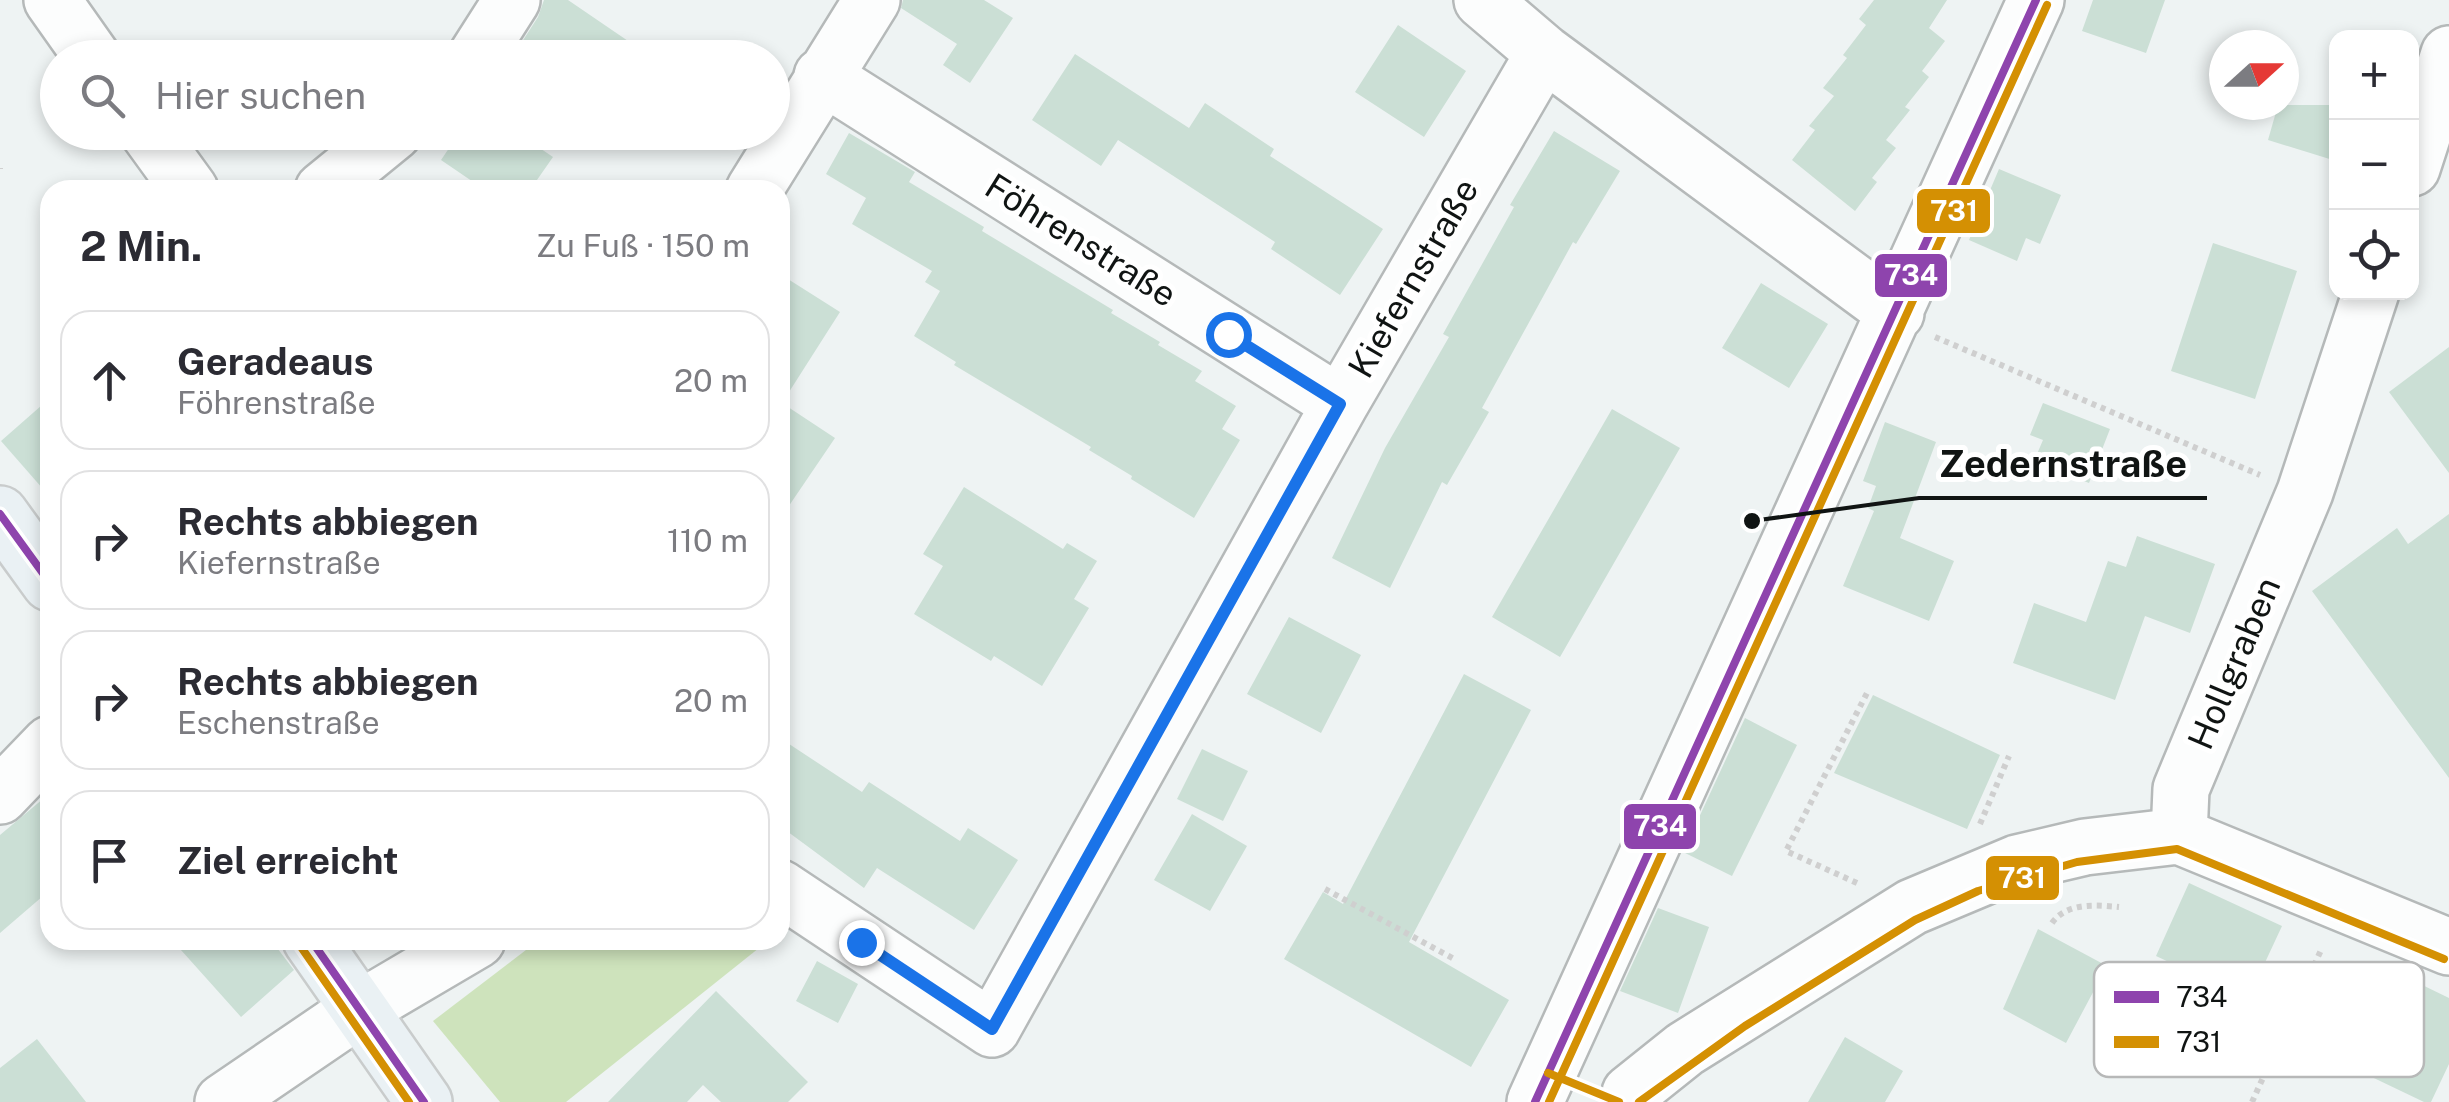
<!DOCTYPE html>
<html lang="de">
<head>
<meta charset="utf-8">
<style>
  :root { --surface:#fff; --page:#f7f7f7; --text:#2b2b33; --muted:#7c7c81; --line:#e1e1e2 }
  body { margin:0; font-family:"Public Sans",sans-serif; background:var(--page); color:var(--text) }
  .controls { position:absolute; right:30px; top:30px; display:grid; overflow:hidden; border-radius:20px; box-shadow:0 5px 15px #0003 }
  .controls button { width:90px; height:90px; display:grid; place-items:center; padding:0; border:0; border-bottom:2px solid var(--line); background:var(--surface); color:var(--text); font:50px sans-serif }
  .compass { position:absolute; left:2209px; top:30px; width:90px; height:90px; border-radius:50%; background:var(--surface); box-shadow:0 5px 15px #0003; rotate:69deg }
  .stop { position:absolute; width:30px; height:30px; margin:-22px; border:8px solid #1a73e8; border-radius:50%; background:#fff }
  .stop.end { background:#1a73e8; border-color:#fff; box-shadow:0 2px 10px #0008 }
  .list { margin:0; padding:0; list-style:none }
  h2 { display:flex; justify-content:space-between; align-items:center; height:130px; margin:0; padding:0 40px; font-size:42px }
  h2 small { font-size:32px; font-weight:400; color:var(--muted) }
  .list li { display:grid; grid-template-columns:65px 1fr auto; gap:30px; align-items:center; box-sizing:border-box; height:140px; margin:0 20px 20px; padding:0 20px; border:2px solid var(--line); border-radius:30px }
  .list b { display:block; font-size:38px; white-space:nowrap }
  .list p { margin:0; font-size:32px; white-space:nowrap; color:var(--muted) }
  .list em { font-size:32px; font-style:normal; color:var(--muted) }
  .icon { flex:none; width:55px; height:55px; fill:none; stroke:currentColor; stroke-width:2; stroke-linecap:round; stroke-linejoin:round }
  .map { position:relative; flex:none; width:2449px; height:1102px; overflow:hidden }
  .search { position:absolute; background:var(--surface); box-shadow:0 5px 15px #0003; left:40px; top:40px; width:750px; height:110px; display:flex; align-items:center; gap:25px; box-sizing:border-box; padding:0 35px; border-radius:55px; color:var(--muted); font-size:38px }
  .panel { position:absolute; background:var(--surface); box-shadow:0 5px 15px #0003; left:40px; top:180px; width:750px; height:770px; border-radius:30px }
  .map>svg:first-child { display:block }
  .green { fill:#cee3bc }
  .building { fill:#cbdfd5 }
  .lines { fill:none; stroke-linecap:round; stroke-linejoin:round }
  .minor-casing { stroke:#b5b9b9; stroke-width:60 }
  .major-casing { stroke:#c9cccc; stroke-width:60 }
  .path { stroke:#cfcfcf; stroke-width:6; stroke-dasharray:5 5; stroke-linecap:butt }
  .minor { stroke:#fcfdfd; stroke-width:55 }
  .major { stroke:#eaf1f4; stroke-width:55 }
  .bus-1-casing { stroke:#fff; stroke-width:15 }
  .bus-2-casing { stroke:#fff; stroke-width:15 }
  .bus-1 { stroke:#8e44ad; stroke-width:8 }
  .bus-2 { stroke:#d49003; stroke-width:8 }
  .route { stroke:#1a73e8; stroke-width:12 }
  .labels { text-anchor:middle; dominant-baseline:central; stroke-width:10; stroke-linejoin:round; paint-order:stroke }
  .street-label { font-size:35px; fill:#101413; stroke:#fff }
  .key { fill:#fff; stroke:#b7b8b8; stroke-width:2.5 }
  .key-label { font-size:28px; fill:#101413 }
  .leader { fill:none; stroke:#101413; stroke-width:4 }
  .callout-dot { fill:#101413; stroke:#fff; stroke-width:4 }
  .callout-label { font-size:38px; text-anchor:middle; font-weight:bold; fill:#101413; stroke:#fff; stroke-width:10; stroke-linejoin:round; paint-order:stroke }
  .line-badge { stroke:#fff; stroke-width:4 }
  .badge-label { font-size:28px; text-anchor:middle; font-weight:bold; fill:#fff }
</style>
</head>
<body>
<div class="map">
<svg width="2449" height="1102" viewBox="0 0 2449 1102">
  <rect width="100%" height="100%" fill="#eef3f3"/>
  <!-- green -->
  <path class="green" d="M539,940H769L566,1102H500L433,1021Z"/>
  <!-- building -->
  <path class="building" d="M544,0H568L653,58H539L520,45L538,17Z
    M903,0H984L1013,18L970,83L943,65L957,44L901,8Z
    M1874,0H1947L1929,28L1945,41L1922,71L1929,77L1905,107L1910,110L1886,140L1896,148L1872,178L1877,182L1855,211L1792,160L1815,130L1809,126L1834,96L1823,88L1847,58L1843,55L1866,25L1859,19Z
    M2093,0H2165L2146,53L2082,31Z
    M1398,25L1466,71L1424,137L1355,92Z
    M1075,54L1189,128L1205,103L1274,149L1270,156L1383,229L1340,295L1271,249L1275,242L1118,140L1101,166L1032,120Z
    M2278,105H2336V161L2268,140Z
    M1554,131L1620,171L1576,244L1573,242L1482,408L1489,412L1447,485L1442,482L1390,588L1332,558L1385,448L1449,337L1443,334L1514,207L1510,205Z
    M460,132H516L553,157L530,190H485L441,160Z
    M849,133L915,172L909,182L984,227L982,231L1113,310L1111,313L1160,342L1158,345L1202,371L1195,381L1236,406L1222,429L1240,440L1194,518L1131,479L1132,476L1089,450L1091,447L954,365L956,362L914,336L940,291L925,282L932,271L852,224L866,198L826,174Z
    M1999,169L2061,195L2040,244L2026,238L2017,261L1969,240Z
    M2213,243L2297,271L2255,399L2171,371Z
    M780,274L840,312L782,403L835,438L780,519Z
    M1761,283L1828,324L1789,388L1722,348Z
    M2449,347V473L2389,392Z
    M50,398V497L1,441Z
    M2043,403L2110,429L2089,483L2034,461L2043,440L2030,435Z
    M1612,409L1680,448L1560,657L1492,617Z
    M1885,422L1936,442L1900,538L1954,561L1929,621L1843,586L1874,511L1868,508L1876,486L1863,481Z
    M964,487L1063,549L1067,543L1097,561L1074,599L1089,608L1042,686L994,656L991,661L914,614L943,566L923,554Z
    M2449,514V778L2312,591L2397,528L2408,544Z
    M2137,536L2215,564L2190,633L2145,616L2115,700L2013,663L2034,603L2086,622L2108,561L2126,567Z
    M1289,617L1361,655L1321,733L1247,694Z
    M1464,674L1531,710L1409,942L1509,1000L1471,1067L1284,959L1323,892L1343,904Z
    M1873,695L2000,755L1967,829L1834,773Z
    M1745,718L1797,745L1732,876L1683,852Z
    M780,738L862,792L869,782L960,841L968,828L1018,860L974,930L877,868L864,888L780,826Z
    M1202,749L1248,771L1223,821L1177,799Z
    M50,793V890L0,933V835Z
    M1192,814L1247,846L1210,911L1154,880Z
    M2189,883L2282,926L2248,999L2156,956Z
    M1658,908L1709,927L1678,1013L1620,991Z
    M2038,929L2107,966L2066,1043L2003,1009Z
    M172,940H271L294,970L241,1017Z
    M817,961L858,984L838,1023L796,1001Z
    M2377,963L2449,998V1064L2431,1102H2424L2332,1058Z
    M716,991L808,1082L788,1102H721L703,1085L687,1102H608Z
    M1845,1037L1903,1071L1885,1102H1808Z
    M37,1039L86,1102H0V1068Z"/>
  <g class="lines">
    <defs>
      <path id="minor" d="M52,0L93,58
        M1482,0L1544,53L1896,313
        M475,58L512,0
        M822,76L1340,404
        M148,132L190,190
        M2412,168L2449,54
        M323,190L394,132
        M754,190L872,0
        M0,796L50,744
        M2179,836L2181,789L2305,492L2371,292
        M780,888L992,1029L1340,404L1544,53
        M1630,1093L1685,1049L1912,907L2017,863L2085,847L2179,836L2449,947
        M223,1102L358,1010L477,940
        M1535,1102L2036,0"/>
      <path id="major" d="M0,514L50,583
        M311,940L424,1102"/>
    </defs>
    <!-- minor casing -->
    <use href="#minor" class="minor-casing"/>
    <!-- major casing -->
    <use href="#major" class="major-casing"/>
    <!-- path -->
    <path class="path" d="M0,168V169
      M1935,337L2260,475
      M1980,824L2009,756
      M1857,883L1786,851L1868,691
      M1325,889L1456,960
      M2052,923C2067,902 2096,905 2119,907
      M2252,1102L2322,948"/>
    <!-- minor -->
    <use href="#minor" class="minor"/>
    <!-- major -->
    <use href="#major" class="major"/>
    <defs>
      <path id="bus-1" d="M0,514L50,583
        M311,940L424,1102
        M1535,1102L2036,0"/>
      <path id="bus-2" d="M301,947L409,1102
        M1548,1073L1619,1102
        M1549,1102L2047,5
        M1639,1102L1745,1026L1915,920L1978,891L2077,862L2177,849L2444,959"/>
    </defs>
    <!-- bus-1 casing -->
    <use href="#bus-1" class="bus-1-casing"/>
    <!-- bus-2 casing -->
    <use href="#bus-2" class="bus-2-casing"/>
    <!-- bus-1 -->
    <use href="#bus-1" class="bus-1"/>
    <!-- bus-2 -->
    <use href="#bus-2" class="bus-2"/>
  </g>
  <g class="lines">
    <!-- route -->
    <path class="route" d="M861,942L992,1029L1340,404L1228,334"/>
  </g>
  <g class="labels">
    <!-- street labels -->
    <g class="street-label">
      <text transform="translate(1081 240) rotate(32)">Föhrenstraße</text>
      <text transform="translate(1413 278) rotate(-60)">Kiefernstraße</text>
      <text transform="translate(2234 663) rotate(-67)">Hollgraben</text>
    </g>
  </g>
  <!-- legend -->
  <rect x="2094" y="962" width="330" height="115" rx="15" class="key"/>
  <rect x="2114" y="991" width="45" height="12" fill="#8e44ad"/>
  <rect x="2114" y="1036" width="45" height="12" fill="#d49003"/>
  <g class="key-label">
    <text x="2176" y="1007">734</text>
    <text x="2176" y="1052">731</text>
  </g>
  <!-- callouts -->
  <path class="leader" d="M1752 521L1919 498H2207"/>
  <circle class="callout-dot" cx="1752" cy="521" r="10"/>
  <g class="callout-label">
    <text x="2063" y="477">Zedernstraße</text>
  </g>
  <g class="line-badge">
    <rect x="1915" y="187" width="77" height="48" rx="10" fill="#d49003"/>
    <rect x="1873" y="252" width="76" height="47" rx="10" fill="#8e44ad"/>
    <rect x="1622" y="802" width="76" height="49" rx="10" fill="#8e44ad"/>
    <rect x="1984" y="854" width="77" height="48" rx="10" fill="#d49003"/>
  </g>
  <g class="badge-label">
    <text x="1954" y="221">731</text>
    <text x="1911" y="285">734</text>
    <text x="1660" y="836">734</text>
    <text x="2022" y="888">731</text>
  </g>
</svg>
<div class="controls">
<button>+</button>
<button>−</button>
<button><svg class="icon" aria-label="locate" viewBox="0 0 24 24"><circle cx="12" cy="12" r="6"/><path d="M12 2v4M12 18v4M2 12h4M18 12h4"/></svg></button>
</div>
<svg class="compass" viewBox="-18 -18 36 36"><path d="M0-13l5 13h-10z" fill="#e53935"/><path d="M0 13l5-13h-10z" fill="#7c7c81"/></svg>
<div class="stop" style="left:1228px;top:334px"></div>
<div class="stop end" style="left:861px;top:942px"></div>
<div class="search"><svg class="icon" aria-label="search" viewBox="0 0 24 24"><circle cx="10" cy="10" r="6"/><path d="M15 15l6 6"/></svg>Hier suchen</div>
<section class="panel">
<h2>2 Min.<small>Zu Fuß · 150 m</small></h2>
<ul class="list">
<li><svg class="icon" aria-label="ahead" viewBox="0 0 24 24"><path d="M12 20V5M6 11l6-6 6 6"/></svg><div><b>Geradeaus</b><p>Föhrenstraße</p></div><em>20 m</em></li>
<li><svg class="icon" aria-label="right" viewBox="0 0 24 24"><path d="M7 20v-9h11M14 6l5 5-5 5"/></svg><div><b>Rechts abbiegen</b><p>Kiefernstraße</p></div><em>110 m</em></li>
<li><svg class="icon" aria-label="right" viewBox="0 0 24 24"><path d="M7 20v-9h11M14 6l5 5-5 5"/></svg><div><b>Rechts abbiegen</b><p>Eschenstraße</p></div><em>20 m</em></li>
<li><svg class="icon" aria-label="arrive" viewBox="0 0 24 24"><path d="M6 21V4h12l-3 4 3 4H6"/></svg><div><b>Ziel erreicht</b></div></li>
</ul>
</section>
</div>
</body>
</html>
